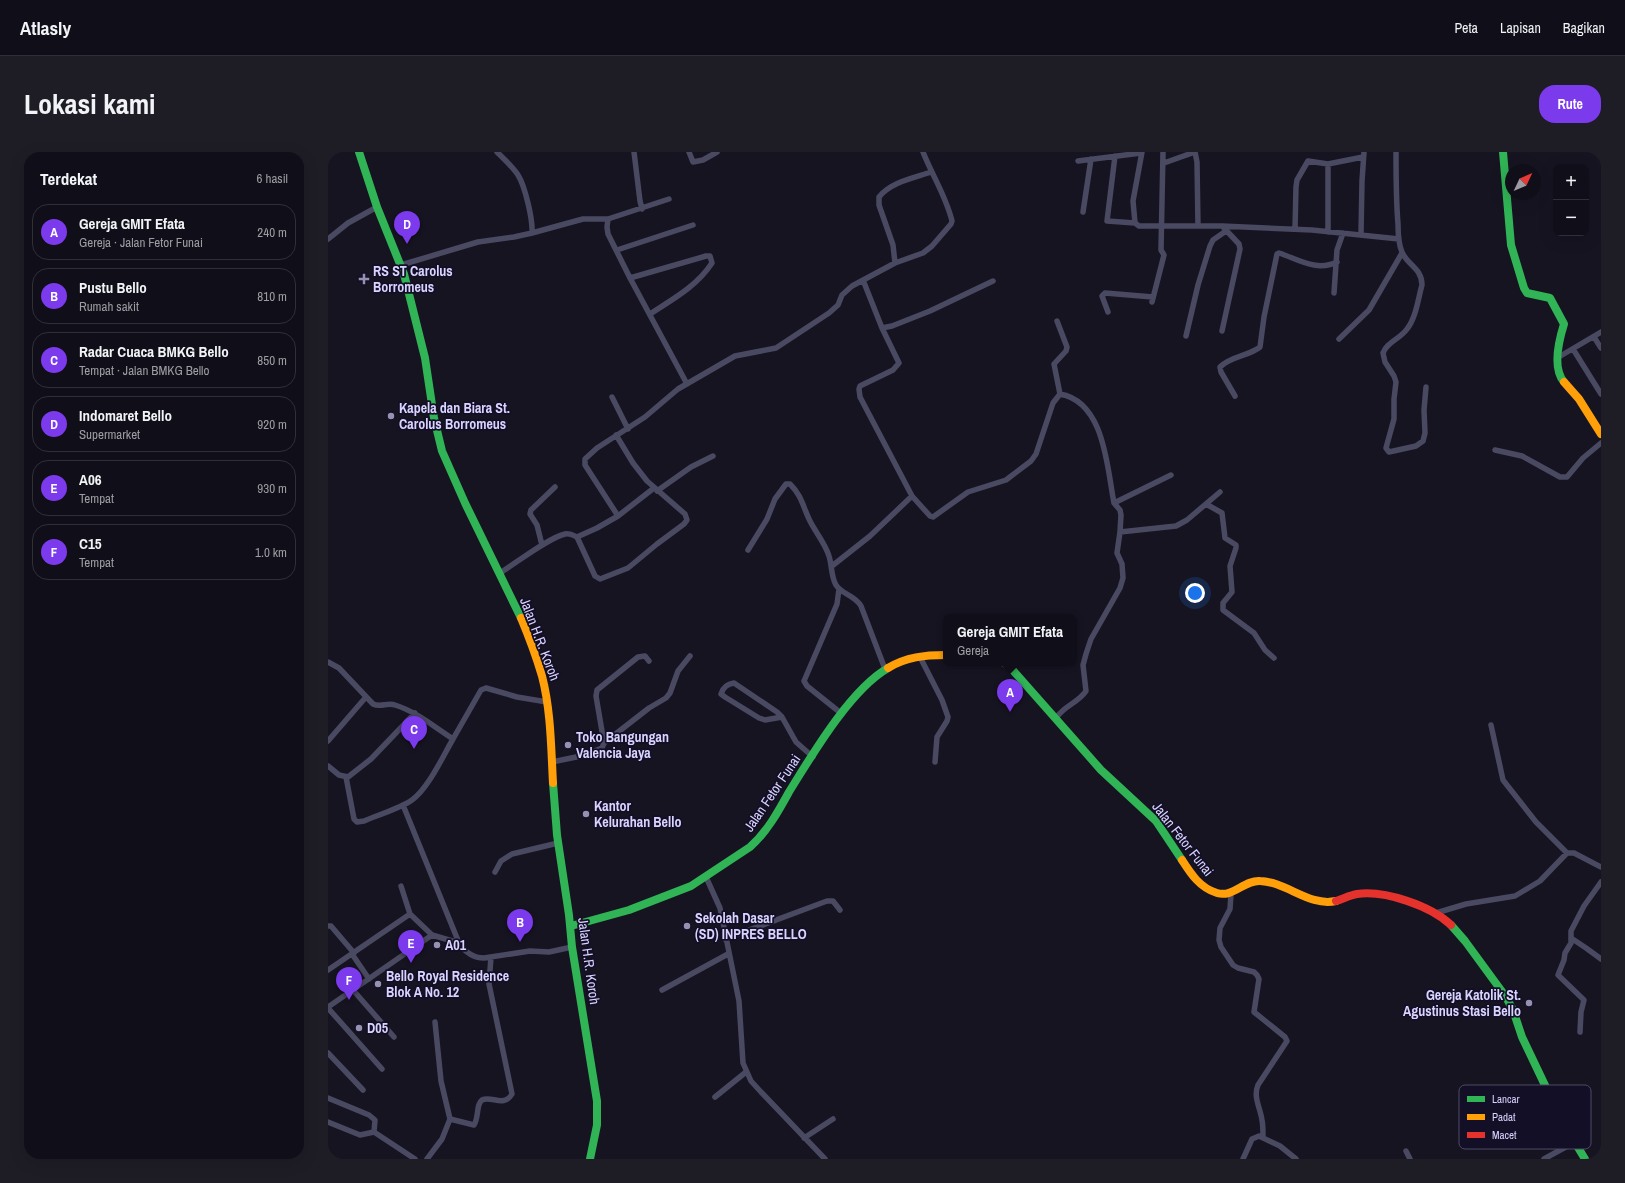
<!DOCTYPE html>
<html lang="id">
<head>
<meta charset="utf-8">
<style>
  :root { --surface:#100f19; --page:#1e1d26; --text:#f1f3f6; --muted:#9c9ca2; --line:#302f38; --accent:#7c3aed }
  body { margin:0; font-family:"Archivo Narrow",sans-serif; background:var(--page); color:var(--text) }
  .controls { position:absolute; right:12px; top:12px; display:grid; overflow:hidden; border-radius:8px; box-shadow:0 4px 16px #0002 }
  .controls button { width:36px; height:36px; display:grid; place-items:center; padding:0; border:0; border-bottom:1px solid var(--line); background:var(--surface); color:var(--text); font:20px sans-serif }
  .compass { position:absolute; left:1177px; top:12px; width:36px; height:36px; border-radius:50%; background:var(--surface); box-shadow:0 4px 16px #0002; rotate:46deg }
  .you { position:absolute; left:867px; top:441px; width:14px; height:14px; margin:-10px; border:3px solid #fff; border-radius:50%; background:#1a73e8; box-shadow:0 0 0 6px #1a73e833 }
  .badge { display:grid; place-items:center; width:26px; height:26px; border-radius:50%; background:var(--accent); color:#fff; font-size:13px; font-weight:700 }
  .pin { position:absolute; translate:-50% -33px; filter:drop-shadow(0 1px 2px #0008) }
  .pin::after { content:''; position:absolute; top:21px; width:14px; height:12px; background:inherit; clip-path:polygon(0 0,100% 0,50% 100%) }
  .popup { position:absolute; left:615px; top:462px; width:134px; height:52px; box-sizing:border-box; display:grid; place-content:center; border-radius:8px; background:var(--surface); filter:drop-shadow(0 1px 3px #0005); font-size:13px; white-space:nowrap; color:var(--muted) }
  .popup b { font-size:15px; color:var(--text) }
  .popup::after { content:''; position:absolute; left:50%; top:100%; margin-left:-8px; border:8px solid transparent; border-top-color:var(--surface) }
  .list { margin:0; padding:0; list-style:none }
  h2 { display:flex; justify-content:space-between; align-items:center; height:52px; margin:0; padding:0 16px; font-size:17px }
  h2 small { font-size:13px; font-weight:400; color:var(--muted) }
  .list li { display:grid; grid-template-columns:26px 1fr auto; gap:12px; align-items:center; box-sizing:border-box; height:56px; margin:0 8px 8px; padding:0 8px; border:1px solid var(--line); border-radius:16px }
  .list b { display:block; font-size:15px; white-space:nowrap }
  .list p { margin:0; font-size:13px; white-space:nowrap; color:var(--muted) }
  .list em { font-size:13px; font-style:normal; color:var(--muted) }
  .map { position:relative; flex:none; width:1273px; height:1007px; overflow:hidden; border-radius:16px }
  header { display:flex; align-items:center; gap:24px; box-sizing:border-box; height:56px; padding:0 20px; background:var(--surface); border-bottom:1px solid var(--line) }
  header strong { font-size:19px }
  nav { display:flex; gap:22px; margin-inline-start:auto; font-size:14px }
  .intro { display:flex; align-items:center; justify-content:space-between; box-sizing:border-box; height:96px; padding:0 24px }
  h1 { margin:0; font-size:28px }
  .button { padding:10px 18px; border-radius:16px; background:var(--accent); color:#fff; font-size:14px; font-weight:700 }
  main { display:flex; gap:24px; padding:0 24px }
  aside { flex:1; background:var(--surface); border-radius:16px; box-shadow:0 4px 16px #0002 }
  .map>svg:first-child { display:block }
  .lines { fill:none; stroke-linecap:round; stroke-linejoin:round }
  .street { stroke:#4a4962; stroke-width:5.5 }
  .fast { stroke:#30b455; stroke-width:8 }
  .slow { stroke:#ff9f0a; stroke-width:8 }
  .jam { stroke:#e5322d; stroke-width:8 }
  .poi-dot { fill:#9591b1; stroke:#130f26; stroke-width:1.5 }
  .labels { text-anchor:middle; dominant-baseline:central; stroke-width:3.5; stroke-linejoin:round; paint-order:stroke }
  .poi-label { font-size:14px; font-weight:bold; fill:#d9d4ff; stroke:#130f26; text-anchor:start }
  .street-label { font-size:14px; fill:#d9d4ff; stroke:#130f26 }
  .key { fill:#130f26; stroke:#4e4a67; stroke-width:1 }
  .key-label { font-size:11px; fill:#d9d4ff }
</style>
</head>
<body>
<header>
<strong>Atlasly</strong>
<nav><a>Peta</a><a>Lapisan</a><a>Bagikan</a></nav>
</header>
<div class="intro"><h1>Lokasi kami</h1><a class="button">Rute</a></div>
<main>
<aside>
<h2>Terdekat<small>6 hasil</small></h2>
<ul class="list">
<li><span class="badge">A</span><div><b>Gereja GMIT Efata</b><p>Gereja · Jalan Fetor Funai</p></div><em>240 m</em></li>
<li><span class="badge">B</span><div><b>Pustu Bello</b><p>Rumah sakit</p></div><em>810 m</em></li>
<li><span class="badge">C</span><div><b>Radar Cuaca BMKG Bello</b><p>Tempat · Jalan BMKG Bello</p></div><em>850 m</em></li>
<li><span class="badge">D</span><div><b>Indomaret Bello</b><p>Supermarket</p></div><em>920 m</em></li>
<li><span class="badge">E</span><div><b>A06</b><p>Tempat</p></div><em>930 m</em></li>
<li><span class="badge">F</span><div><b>C15</b><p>Tempat</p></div><em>1.0 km</em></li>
</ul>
</aside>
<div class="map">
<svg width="1273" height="1007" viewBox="0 0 1273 1007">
  <rect width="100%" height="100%" fill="#161421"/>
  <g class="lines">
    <!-- street -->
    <path class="street" d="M0,0H4
      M306,0L312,49L314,57
      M361,0L365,10L375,8L389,0
      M814,0L805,49L807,71L811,74H894L984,78L1071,87
      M1068,0C1068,24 1068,48 1070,72C1070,81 1070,91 1074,100C1079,113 1094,116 1094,133C1090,147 1088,166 1079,177C1072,187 1059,190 1055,201L1057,210L1066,224L1068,230L1066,247V267L1058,296L1061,300L1088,294L1095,289L1097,281L1096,258L1098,235
      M787,4L779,69L807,71
      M750,9L813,1
      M836,11L867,0L869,10L870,74
      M341,47L280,67L279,75L280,82L302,126L359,232
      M755,60L763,7
      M967,77L968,35L969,28L980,9L1000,12L1035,5
      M1000,80V12
      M204,81L255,67H280
      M1033,82L1034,29L1036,0
      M0,87L20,71L49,55
      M289,98L365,73
      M567,111L565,93L551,53V45C563,30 586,26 603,20
      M73,113L150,90L186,85L204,81C205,68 197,34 190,23C185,15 176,7 169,0
      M302,126L378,104H382L384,111C369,134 345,147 322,162
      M535,128L554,176L571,211L565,218L532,234L531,237L532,245L584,344L602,364L605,365L640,340L678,328L703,309L708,302L725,251L732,242C777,250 779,316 786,351L792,358L793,363L792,380L789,401L794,412L795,426L792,436L763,487L758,502L755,513L758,539C750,551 737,553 728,566
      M1006,141L1009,98L1015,81
      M824,150L836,103L833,98L835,0
      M780,160L774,144L777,141L825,145
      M729,169L739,195L738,199L726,212L732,242
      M554,176L564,174L602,159L665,129
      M894,179L912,97L911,92L896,76
      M858,184L870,133L882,94L885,88L898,79
      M1266,185L1273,196
      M1011,187L1041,158L1074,101
      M1245,197L1273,242
      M1229,206L1273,180
      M907,244L893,220L892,215C903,204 921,204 932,195L936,165L949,102L951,101C970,107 988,120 1009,110
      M284,245L300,277
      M288,283L305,311L319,329L357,362L359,368L356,372L329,392L300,416L272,427L267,424L249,385L269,376L290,364L257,313V307L269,296L317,265L350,237L407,204L448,196L501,161L510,153L514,143L524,134L567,111L595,101L604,94L623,72L624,69C618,44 604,23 595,0
      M1167,298L1194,304L1232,325H1239L1255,306L1273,291
      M329,339L363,315L385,304
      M786,351L843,323
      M878,352L894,361L897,386L908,393V396L902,414L904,440L895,451V458L926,481L937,498L946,506
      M290,364L326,336
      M792,380L848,374L859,368L892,340
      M214,393L209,373L202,362L203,358L227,335
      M420,398L439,367L447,347L458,332H462C474,344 475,355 482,369C488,381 497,391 501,404C504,413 503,425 508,433C513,442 527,443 533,454L557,517
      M504,414L542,384L584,344
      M172,421C188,411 220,386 237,382C242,381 245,383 249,385
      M511,437L509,452L476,529L479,534L514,562
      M592,505L614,548L620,565L619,569L609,585L607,610
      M0,510L11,516L45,552C53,556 59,550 67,553C89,560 106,575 125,587L153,538L158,536L189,545L219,550
      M454,565L437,568L431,566L397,545L393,542C395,535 399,532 406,531L449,560L454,565L468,590L485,605
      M1163,573L1175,628L1208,670L1239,701
      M0,589L38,545
      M276,591L321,556L338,546L342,541L350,519L362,504
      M224,610L253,604L274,596L276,591L268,544L269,538L310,505L317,504L321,509
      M0,614L11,623L20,625L43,607L87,561
      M18,625L26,667L29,670L36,669C50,663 73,656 84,648C100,637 115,604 125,587
      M75,653L131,791C137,800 145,806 156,806L202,799L221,800L244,795
      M167,720L173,709L184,702L230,691
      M378,725L392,756L411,849L415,911L423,929L433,940L497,1007
      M73,734L82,762L104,783L131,791
      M903,742L902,757L892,776L891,788L893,795L905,813L910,816L926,820L929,823L931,827L926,860L957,885L959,889L930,933C925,945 932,955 934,968C935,973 935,979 935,985
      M1108,761L1138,752L1187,744L1212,729L1239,701H1246L1273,715
      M0,774H3L26,801
      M1243,786L1258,796L1273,807
      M397,787L499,749H505L512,758
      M24,802L41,827
      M0,818L82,762
      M25,838L66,885
      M334,838L400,802
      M0,855L104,783
      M0,856L54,917
      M1252,880L1253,860L1256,848L1230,823L1236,808L1237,801L1243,791V779L1256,754L1273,730
      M0,901L35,938
      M387,945L418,920
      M0,946L41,963L47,968L46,980L87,1007
      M122,967L146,973C151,966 148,952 154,948C163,943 176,956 184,942L161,832L163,805
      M0,970L32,983L46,980
      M476,986L505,967
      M1078,999L1082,1007
      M99,1007L114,987L122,967L113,929L107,870
      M915,1007L924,987L931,984L952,994L968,1007
      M1216,1007L1245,991"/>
    <!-- fast -->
    <path class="fast" d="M31,0L49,55L76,122L97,206L106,266L114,299L137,351L193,466
      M1175,0L1183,93L1196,136L1199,141L1222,146L1236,172C1231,188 1224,216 1236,230
      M676,511L682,515L773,618L828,669L854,708
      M225,631L229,683L241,763L244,795L269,949V973L262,1007
      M1123,773L1137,789L1178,845L1185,858L1194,885L1234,969L1257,1007
      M243,774L301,758L363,734L422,695C439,680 450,660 461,640C484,603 522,538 560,516"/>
    <!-- slow -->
    <path class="slow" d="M1236,230L1251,247L1273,282
      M193,466C201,485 208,504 214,524C223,559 223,595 225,631
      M560,516C578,505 597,503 618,503
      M854,708C863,722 872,736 889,741C905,746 916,728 932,729C959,730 981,755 1008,749"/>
    <!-- jam -->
    <path class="jam" d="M1008,749C1015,747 1022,743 1029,742C1057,738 1103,754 1123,773"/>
  </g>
  <!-- markers -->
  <g class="poi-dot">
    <path d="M34 121h4v4h4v4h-4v4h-4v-4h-4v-4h4z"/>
    <circle cx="63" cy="264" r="4"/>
    <circle cx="240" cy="593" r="4"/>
    <circle cx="258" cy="662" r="4"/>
    <circle cx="359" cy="774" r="4"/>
    <circle cx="109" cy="793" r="4"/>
    <circle cx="50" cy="832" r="4"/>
    <circle cx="1201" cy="851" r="4"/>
    <circle cx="31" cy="876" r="4"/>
  </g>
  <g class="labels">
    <!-- poi labels -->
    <g class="poi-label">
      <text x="45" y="119">RS ST Carolus<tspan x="45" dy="16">Borromeus</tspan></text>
      <text x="71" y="256">Kapela dan Biara St.<tspan x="71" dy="16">Carolus Borromeus</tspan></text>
      <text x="248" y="585">Toko Bangungan<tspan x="248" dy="16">Valencia Jaya</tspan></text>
      <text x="266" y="654">Kantor<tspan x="266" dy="16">Kelurahan Bello</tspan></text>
      <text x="367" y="766">Sekolah Dasar<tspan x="367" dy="16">(SD) INPRES BELLO</tspan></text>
      <text x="117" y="793">A01</text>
      <text x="58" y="824">Bello Royal Residence<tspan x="58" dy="16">Blok A No. 12</tspan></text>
      <text x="1193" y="843" text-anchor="end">Gereja Katolik St.<tspan x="1193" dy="16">Agustinus Stasi Bello</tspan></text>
      <text x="39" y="876">D05</text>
    </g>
    <!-- street labels -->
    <g class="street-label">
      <text transform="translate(212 487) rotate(69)">Jalan H.R. Koroh</text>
      <text transform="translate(444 641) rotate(-56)">Jalan Fetor Funai</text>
      <text transform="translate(855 687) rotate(52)">Jalan Fetor Funai</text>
      <text transform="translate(261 809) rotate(82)">Jalan H.R. Koroh</text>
    </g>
  </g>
  <!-- legend -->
  <rect x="1131" y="933" width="132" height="64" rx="6" class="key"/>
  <rect x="1139" y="944" width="18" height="6" fill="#30b455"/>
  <rect x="1139" y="962" width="18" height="6" fill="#ff9f0a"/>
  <rect x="1139" y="980" width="18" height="6" fill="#e5322d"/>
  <g class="key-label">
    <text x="1164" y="951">Lancar</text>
    <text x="1164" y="969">Padat</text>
    <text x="1164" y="987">Macet</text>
  </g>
</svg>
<div class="controls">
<button>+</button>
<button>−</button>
</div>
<svg class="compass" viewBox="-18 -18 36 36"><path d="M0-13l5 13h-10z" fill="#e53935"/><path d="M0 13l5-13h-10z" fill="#9c9ca2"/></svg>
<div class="you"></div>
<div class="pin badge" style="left:682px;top:560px">A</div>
<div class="popup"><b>Gereja GMIT Efata</b>Gereja</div>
<div class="pin badge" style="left:192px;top:790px">B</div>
<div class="pin badge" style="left:86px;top:597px">C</div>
<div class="pin badge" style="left:79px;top:92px">D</div>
<div class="pin badge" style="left:83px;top:811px">E</div>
<div class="pin badge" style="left:21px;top:848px">F</div>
</div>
</main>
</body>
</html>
